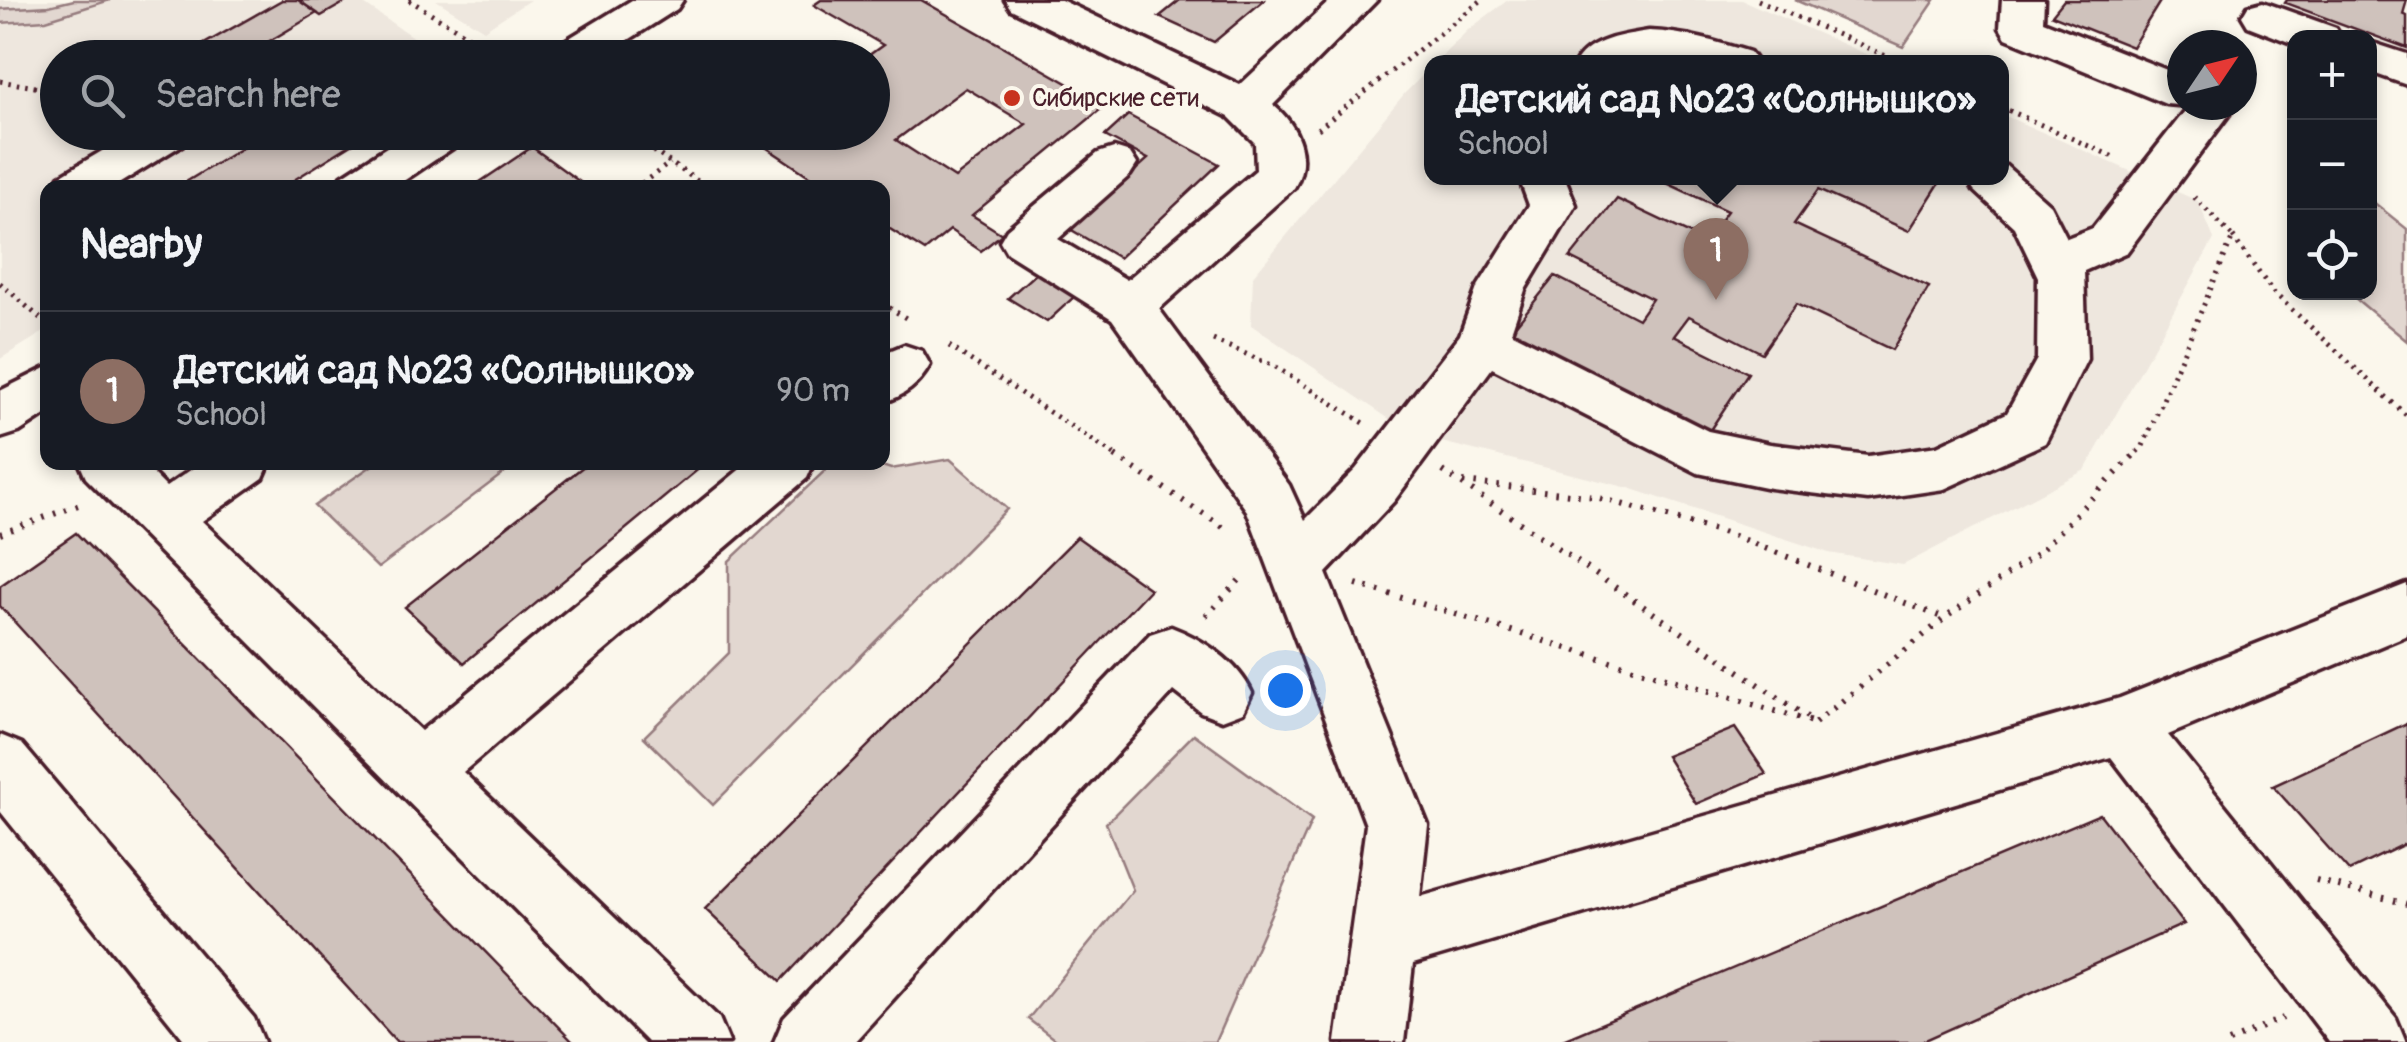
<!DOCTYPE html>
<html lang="en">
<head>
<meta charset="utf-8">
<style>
  :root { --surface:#171b24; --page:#20242c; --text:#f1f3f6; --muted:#9ea1a6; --line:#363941; --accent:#0f766e }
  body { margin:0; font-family:Pangolin,sans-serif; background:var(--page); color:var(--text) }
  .controls { position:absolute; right:30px; top:30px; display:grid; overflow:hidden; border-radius:20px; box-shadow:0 5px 15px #0003 }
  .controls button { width:90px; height:90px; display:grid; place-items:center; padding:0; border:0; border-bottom:2px solid var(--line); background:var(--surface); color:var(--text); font:50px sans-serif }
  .compass { position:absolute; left:2167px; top:30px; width:90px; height:90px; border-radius:50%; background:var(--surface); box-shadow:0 5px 15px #0003; rotate:55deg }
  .you { position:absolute; left:1285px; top:690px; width:35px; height:35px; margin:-25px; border:8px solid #fff; border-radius:50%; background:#1a73e8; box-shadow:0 0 0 15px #1a73e833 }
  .badge { display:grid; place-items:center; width:65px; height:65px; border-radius:50%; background:var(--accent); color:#fff; font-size:32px; font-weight:700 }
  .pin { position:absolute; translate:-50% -82px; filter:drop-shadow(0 2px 5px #0008) }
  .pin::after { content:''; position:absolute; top:52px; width:35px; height:30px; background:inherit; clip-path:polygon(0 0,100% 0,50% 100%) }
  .popup { position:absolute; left:1424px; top:55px; width:585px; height:130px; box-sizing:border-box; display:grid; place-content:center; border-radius:20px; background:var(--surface); filter:drop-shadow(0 2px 8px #0005); font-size:32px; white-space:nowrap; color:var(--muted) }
  .popup b { font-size:38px; color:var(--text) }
  .popup::after { content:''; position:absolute; left:50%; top:100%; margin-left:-20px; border:20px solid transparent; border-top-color:var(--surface) }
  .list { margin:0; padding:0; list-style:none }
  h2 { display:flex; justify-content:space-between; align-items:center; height:130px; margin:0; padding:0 40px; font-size:42px }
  h2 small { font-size:32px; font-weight:400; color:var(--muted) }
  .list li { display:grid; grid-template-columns:65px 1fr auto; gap:30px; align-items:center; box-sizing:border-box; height:160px; padding:0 40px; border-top:2px solid var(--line) }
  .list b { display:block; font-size:38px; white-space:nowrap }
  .list p { margin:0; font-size:32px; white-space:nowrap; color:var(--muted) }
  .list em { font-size:32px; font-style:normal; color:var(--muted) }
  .icon { flex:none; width:55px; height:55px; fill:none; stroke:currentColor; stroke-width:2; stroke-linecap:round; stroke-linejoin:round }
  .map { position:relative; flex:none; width:2407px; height:1042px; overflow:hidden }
  .search { position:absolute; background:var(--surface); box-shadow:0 5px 15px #0003; left:40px; top:40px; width:850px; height:110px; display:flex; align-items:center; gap:25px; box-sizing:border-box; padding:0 35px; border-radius:55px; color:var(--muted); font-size:38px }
  .panel { position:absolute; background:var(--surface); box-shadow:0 5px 15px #0003; left:40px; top:180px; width:850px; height:290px; border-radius:20px }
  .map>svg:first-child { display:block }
  .built { fill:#eee7de }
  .green { fill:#e2d7d0; stroke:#967b7e; stroke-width:2.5 }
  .building { fill:#cfc2bc; stroke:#4a1f2b; stroke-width:2.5; fill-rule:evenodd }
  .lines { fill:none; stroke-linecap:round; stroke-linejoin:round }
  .minor-casing { stroke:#4a1f2b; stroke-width:7 }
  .path-far1 { stroke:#4a1f2b; stroke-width:5; stroke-dasharray:2.5 6; stroke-linecap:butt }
  .path { stroke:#4a1f2b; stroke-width:6; stroke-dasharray:2.5 9; stroke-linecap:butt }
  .minor { fill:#fbf7ec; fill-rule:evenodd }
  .poi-dot { fill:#c8321e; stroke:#fbf7ec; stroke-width:4 }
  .labels { text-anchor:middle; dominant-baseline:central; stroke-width:8; stroke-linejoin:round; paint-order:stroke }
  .poi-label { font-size:25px; fill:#4a1f2b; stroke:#fbf7ec; text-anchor:start }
</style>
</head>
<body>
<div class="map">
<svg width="2407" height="1042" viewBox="0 0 2407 1042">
  <rect width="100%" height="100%" fill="#fbf7ec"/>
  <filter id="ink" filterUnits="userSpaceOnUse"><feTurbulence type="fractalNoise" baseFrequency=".01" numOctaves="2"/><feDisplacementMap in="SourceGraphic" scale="20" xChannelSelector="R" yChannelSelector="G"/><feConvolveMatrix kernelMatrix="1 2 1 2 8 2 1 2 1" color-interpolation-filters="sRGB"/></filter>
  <g filter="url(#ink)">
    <!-- built -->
    <path class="built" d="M0,0H358L442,57L58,58V132L371,133L281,187L48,188L47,330L0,359Z
      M436,0H530L484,30Z
      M1508,0H1742L1884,62H1436L1468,30Z
      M1431,67V178H2001V114L2198,201L2214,239L2085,470L1903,565L1829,553L1629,488L1413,435L1251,325L1253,276L1405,93Z"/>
    <!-- green -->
    <path class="green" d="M74,0H110L46,20L0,23V9L49,6Z
      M1795,0H1935L1903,47Z
      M2372,201L2407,229V341L2349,293L2370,292Z
      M950,459L1007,509L713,805L644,737L729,653V561L833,463H873L891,469Z
      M377,462H517V463L378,568L314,506Z
      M1194,734L1312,820L1215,1042H1058L1028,1019L1133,890L1106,823Z"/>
    <!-- building -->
    <path class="building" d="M282,0H298L317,13L241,58L183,56Z
      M298,0H349L321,16Z
      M821,0H921L1106,105L972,215L1002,234L981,251L950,230L925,251L882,224V188H827L743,132H872V58H865L883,45L814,5ZM966,88L1026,124L955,178L896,140Z
      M1180,0H1264L1214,42L1159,17Z
      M2064,0H2161L2132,47L2052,15Z
      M2287,0H2407L2403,14L2407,16V48L2285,3Z
      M1128,115L1219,164L1119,258L1070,229L1148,159L1105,136Z
      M268,132H371L281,188H176Z
      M532,147L580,182L572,188H471Z
      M1656,178H1931L1940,182L1909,231L1818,190L1794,224L1929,287L1892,350L1796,304L1762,353L1689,316L1674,336L1748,373L1702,442L1506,337L1555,276L1638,319L1652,299L1570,258L1617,199L1705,241L1727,211Z
      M1036,273L1074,297L1047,322L1008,298Z
      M589,462H707L464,663L405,607Z
      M76,533L207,666L573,1042H397L0,606V586Z
      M1077,537L1150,589L781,981L705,909Z
      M2407,723V843L2349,871L2273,786Z
      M1735,728L1766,774L1696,804L1666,756Z
      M2100,814L2184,924L1921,1042H1558Z"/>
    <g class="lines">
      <defs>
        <path id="minor" d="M632,0H683L677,9L600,58H547L553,48Z
          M1005,0H1061L1240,85L1331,0H1377L1273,105C1298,125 1312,158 1294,188L1159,309L1289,485L1305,520L1356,469L1460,335L1477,288L1529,205L1519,178H1565L1576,205L1525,290L1511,332L1708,431L1770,444L1868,456L1937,446L2007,413L2037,359L2038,277L2014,227L1974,190L1967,178H2001V165L2006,166L2050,205L2067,238L2093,228L2189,106L2166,104L2006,38L2000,28L2002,0H2044L2043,21L2182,76V105H2236L2127,252L2084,271L2087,359L2045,443L1944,489L1868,500L1770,488L1698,473L1492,368L1394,501L1326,573L1428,825L1420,897L2120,698L2407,584V635L2168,735L2396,1018L2406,1042H2329L2111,757L1413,964L1404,1042H1336L1366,825L1247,511L1112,319L1007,253L1000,241L1007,229L1098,153L1114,148L1130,153L1137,164L1130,175L1058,239L1127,280L1256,170L1255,143L1229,117L1011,9Z
          M2263,2L2336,28L2342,38H2294V44L2248,26L2242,16L2248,6Z
          M1649,31C1684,32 1717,42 1750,52L1757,62H1576C1590,39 1624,35 1649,31Z
          M2370,42L2407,54V85L2370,72Z
          M134,132H191L185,143L112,188H53L60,176Z
          M410,132H466L460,143L393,188H335L342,176Z
          M904,345L922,351L930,365C919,385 904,396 882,403V354Z
          M48,367V413L19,432L0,438V391Z
          M79,462H141L166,487L202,462H270L263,478L202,521L421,731L749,462H814L807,478L463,772L719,1018L729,1042H647L86,478Z
          M1171,627C1203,639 1238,662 1252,693L1243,712L1222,720L1201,712L1174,691L854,1042H774L784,1018L1150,634Z
          M0,735L22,744L254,1018L264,1042H186L0,811Z"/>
      </defs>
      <!-- minor casing -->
      <use href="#minor" class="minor-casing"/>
      <!-- path-far1 -->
      <path class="path-far1" d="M409,0L505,58
        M1758,0L1900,62
        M0,81L58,91
        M2001,107L2116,158
        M1318,129L1482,0
        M625,132L708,188
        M635,188L670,163
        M2233,237L2273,292L2407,416
        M0,283L48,325
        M882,303L909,320
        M1213,340L1274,366L1364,423
        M949,346L1119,458
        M2131,458L2143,446L2233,237L2194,197"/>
      <!-- path -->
      <path class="path" d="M1115,456L1226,529
        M1443,471L1810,719
        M1463,482L1596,497L1729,534L1944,618
        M0,534L81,504
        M1356,584L1815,723
        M1206,616L1245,574
        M1815,723L1945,618L2038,553L2133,456
        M2316,880L2407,904
        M2229,1042L2283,1018"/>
      <!-- minor -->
      <use href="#minor" class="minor"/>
    </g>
  </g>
  <!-- markers -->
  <circle class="poi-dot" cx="1012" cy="98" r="10"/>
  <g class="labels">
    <!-- poi labels -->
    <g class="poi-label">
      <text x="1032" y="98">Сибирские сети</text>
    </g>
  </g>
</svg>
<div class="controls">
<button>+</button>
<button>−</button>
<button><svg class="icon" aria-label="locate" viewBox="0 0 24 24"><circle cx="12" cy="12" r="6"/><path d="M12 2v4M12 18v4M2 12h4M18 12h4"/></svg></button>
</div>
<svg class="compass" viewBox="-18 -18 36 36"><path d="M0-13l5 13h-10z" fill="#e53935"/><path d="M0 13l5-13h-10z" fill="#9ea1a6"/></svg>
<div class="you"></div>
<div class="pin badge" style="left:1716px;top:300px;background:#8d6e63">1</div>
<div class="popup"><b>Детский сад №23 «Солнышко»</b>School</div>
<div class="search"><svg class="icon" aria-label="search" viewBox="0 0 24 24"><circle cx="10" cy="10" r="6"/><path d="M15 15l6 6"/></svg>Search here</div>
<section class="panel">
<h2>Nearby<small></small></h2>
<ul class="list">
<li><span class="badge" style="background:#8d6e63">1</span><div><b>Детский сад №23 «Солнышко»</b><p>School</p></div><em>90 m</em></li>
</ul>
</section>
</div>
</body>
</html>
